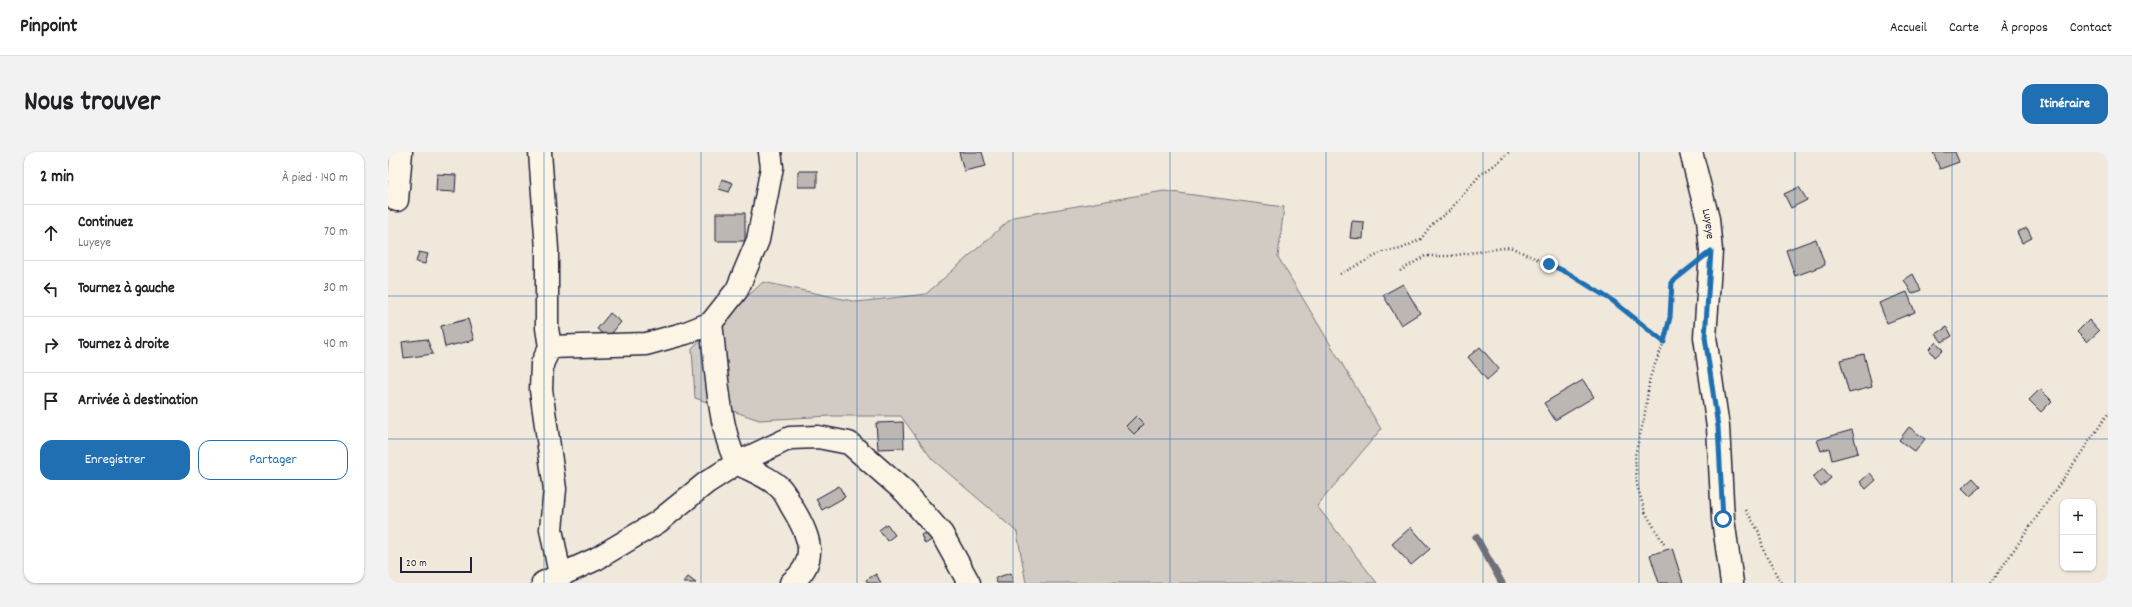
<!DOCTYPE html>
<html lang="fr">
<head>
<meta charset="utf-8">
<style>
  :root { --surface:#fff; --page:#f2f2f2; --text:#202124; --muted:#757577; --line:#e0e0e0; --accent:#1f6fb2 }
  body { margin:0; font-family:Dekko,sans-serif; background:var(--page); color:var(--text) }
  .controls { position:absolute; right:12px; bottom:12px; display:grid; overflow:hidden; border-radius:8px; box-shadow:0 1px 3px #0004 }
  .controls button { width:36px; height:36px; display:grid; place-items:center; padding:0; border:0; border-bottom:1px solid var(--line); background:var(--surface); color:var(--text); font:20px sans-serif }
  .scale { position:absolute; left:12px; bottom:10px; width:72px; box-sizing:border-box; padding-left:4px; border:2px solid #22223b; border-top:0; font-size:11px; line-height:14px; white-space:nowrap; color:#22223b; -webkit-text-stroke:3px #fcf5e5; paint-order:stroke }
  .stop { position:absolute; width:12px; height:12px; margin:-9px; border:3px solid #1f6fb2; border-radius:50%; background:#fff }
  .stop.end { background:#1f6fb2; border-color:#fff; box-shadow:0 1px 4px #0008 }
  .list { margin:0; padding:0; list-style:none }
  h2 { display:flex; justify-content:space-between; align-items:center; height:52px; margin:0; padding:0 16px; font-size:17px }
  h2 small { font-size:13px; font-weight:400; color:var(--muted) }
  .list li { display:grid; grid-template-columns:26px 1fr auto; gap:12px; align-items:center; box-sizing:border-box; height:56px; padding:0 16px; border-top:1px solid var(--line) }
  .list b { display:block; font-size:15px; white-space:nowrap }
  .list p { margin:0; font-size:13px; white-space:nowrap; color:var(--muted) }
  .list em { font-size:13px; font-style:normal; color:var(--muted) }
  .actions { display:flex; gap:8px; padding:12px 16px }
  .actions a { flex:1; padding:9px 0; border:1px solid var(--accent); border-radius:12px; text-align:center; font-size:14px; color:var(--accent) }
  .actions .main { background:var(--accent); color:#fff }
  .icon { flex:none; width:22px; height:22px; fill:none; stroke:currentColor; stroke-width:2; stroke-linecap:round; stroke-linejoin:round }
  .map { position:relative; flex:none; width:1720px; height:431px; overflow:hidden; border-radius:12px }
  header { display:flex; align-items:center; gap:24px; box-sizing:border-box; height:56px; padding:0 20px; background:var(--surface); border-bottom:1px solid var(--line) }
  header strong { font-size:19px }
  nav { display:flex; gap:22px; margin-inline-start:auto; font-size:14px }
  .intro { display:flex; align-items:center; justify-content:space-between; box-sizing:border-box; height:96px; padding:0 24px }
  h1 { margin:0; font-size:28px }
  .button { padding:10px 18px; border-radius:12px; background:var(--accent); color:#fff; font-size:14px; font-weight:700 }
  main { display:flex; gap:24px; padding:0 24px }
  aside { flex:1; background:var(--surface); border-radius:12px; box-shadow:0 1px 3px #0004 }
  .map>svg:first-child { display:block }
  .green { fill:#d1cbc3; stroke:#7a767f }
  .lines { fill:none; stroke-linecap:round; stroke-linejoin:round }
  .stream { stroke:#716f79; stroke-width:7 }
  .building { fill:#bcb7b3; stroke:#22223b }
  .street-casing { stroke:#22223b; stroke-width:25 }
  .secondary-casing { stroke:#22223b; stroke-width:25 }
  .path { stroke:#22223b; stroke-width:2.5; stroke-dasharray:1 3; stroke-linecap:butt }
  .street { stroke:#fcf5e5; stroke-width:22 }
  .secondary { stroke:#fcf5e5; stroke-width:22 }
  .route { stroke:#1f6fb2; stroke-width:5 }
  .grid { fill:none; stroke:#1f6fb2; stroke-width:1; stroke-opacity:0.55 }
  .labels { text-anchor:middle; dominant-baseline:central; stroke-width:3.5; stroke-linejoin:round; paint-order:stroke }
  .street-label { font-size:12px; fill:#22223b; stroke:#fcf5e5 }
</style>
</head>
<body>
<header>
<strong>Pinpoint</strong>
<nav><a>Accueil</a><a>Carte</a><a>À propos</a><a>Contact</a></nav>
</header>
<div class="intro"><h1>Nous trouver</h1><a class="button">Itinéraire</a></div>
<main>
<aside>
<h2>2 min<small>À pied · 140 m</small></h2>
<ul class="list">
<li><svg class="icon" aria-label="ahead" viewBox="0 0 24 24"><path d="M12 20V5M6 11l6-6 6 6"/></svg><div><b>Continuez</b><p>Luyeye</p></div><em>70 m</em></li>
<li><svg class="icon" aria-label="left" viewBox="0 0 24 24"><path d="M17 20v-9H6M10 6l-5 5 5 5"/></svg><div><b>Tournez à gauche</b></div><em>30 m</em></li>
<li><svg class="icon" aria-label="right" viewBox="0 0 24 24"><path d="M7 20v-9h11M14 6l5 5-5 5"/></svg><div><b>Tournez à droite</b></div><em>40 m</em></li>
<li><svg class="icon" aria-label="arrive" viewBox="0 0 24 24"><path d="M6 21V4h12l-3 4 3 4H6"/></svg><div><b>Arrivée à destination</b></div></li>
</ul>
<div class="actions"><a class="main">Enregistrer</a><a>Partager</a></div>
</aside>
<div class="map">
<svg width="1720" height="431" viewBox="0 0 1720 431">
  <rect width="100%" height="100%" fill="#efe8db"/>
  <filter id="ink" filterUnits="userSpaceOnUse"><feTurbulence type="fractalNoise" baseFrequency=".025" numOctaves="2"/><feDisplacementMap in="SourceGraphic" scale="8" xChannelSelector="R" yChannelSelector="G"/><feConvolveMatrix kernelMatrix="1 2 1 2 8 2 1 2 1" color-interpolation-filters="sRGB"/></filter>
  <g filter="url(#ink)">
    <!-- green -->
    <path class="green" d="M776,39L896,55L890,105L993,277L929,354L989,431H638L629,380L544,307L513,264H442L371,268L307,246L304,196L375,130L469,150L538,142L625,65Z"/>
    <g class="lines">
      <!-- stream -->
      <path class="stream" d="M1088,385L1114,431"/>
    </g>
    <!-- building -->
    <path class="building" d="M571,0H594L598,14L576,19Z
      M1545,0H1567L1571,10L1552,17Z
      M410,19H429V35H410Z
      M49,22L68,23L67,40L48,39Z
      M334,27L345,31L341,40L331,37Z
      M1411,35L1419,48L1403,56L1396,42Z
      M328,61H357V89H328Z
      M964,69L976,70L975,87L962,86Z
      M1639,76L1644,86L1634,91L1629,80Z
      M1428,87L1437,113L1407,124L1398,98Z
      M31,100L40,102L37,112L28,110Z
      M1525,122L1533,138L1524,142L1516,128Z
      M1015,132L1032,161L1013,173L995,143Z
      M1519,140L1527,160L1499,171L1491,151Z
      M222,161L233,170L220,186L209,177Z
      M80,167L86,188L57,195L53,174Z
      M1701,168L1711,179L1699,190L1689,180Z
      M1559,175L1564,184L1554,190L1548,182Z
      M39,187L45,202L16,206L14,190Z
      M1548,190L1555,198L1547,205L1541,197Z
      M1092,195L1111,217L1099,228L1080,205Z
      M1476,202L1484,235L1461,241L1452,208Z
      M1195,228L1206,245L1167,268L1156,251Z
      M1652,237L1664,249L1653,260L1641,248Z
      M748,264L756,272L746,282L738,274Z
      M515,270L516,296L490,297L488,271Z
      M1521,275L1537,287L1527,300L1511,288Z
      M1464,278L1470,301L1444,308L1441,296L1433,299L1429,288Z
      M1435,316L1443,326L1433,335L1425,325Z
      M1482,321L1488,328L1478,337L1472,330Z
      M1585,326L1593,335L1582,344L1574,336Z
      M451,334L457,345L434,358L428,347Z
      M499,372L507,383L499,389L491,378Z
      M1023,375L1042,397L1023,413L1004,392Z
      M543,378L547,386L537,392L533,383Z
      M1284,396L1295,431H1271L1262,403Z
      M623,421L625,431H609L607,426Z
      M488,422L493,431H480L478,428Z
      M300,425L308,431H295Z"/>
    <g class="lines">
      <defs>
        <path id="street" d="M152,0L159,97V176L162,195
          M9,48L13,0
          M323,171C328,210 330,277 349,311L402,286L430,285L461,291L517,340L554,382L581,431
          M172,423L163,377L167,337L153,238L154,212L162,195L258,192L298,181L323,171L349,138L370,88L384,15L382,0
          M155,431L208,407L270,370L318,331L349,311C362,318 379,324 390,334C396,338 400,348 404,355C420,381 433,408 403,431"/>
        <g id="secondary">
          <path id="s1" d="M1303,0L1320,67L1323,99L1317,185L1330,275L1335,367L1344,431"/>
        </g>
      </defs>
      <!-- street casing -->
      <use href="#street" class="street-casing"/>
      <!-- secondary casing -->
      <use href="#secondary" class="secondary-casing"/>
      <!-- path -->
      <path class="path" d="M1012,119L1037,104H1062L1122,95L1180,121L1200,133L1225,149L1276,190
        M952,122L995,100L1013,97L1033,87L1043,73L1061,59L1092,23L1108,12L1121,0
        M1358,358L1371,380L1376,400L1393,431
        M1276,392L1257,360L1249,333L1247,303L1256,267L1262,225L1276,190L1282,165L1284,130L1298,119
        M1603,431L1720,262"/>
      <!-- street -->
      <use href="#street" class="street"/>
      <!-- secondary -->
      <use href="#secondary" class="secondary"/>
    </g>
  </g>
  <g class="lines" filter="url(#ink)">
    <!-- route -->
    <path class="route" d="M1161,112L1180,121L1225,149L1276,190L1282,165L1284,130L1323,99L1317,185L1330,275L1335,367"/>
  </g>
  <!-- grid -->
  <path class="grid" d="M156,0V431M313,0V431M469,0V431M625,0V431M782,0V431M938,0V431M1095,0V431M1251,0V431M1407,0V431M1564,0V431M0,144H1720M0,287H1720"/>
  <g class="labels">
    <!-- street labels -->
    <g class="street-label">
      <text stroke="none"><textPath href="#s1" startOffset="74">Luyeye</textPath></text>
    </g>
  </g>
</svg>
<div class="controls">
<button>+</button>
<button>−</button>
</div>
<div class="scale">20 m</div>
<div class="stop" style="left:1335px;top:367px"></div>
<div class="stop end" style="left:1161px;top:112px"></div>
</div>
</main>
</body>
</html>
